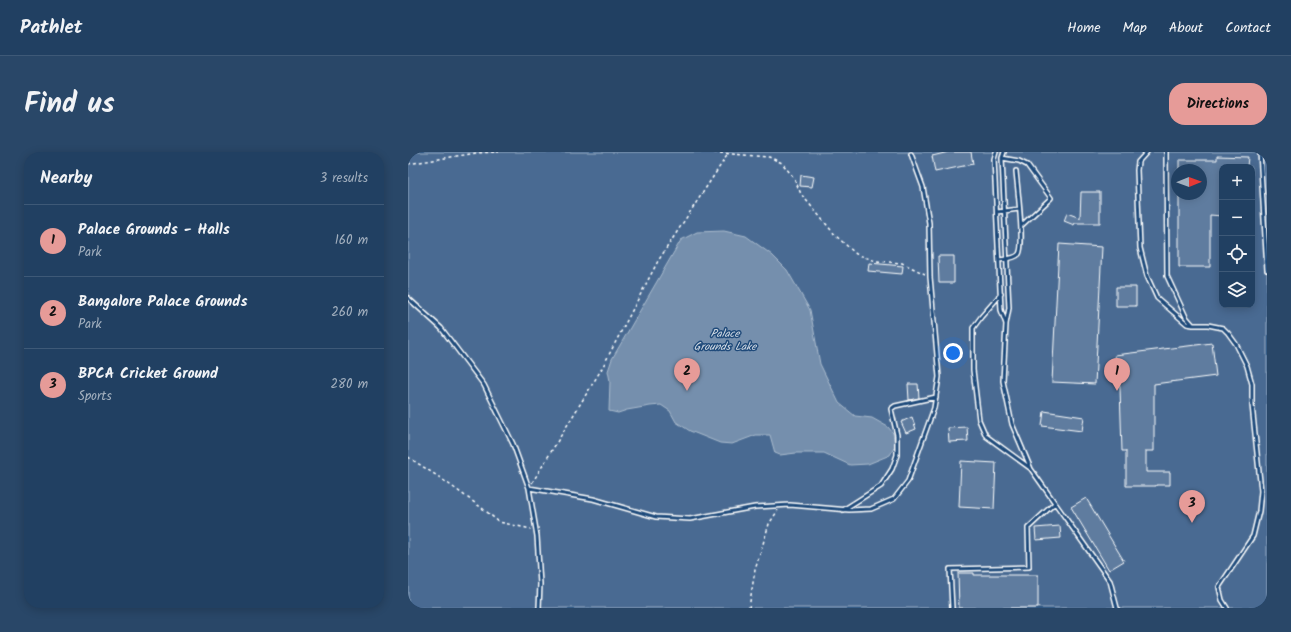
<!DOCTYPE html>
<html lang="en">
<head>
<meta charset="utf-8">
<style>
  :root { --surface:#214062; --page:#294768; --text:#f1f3f6; --muted:#a2afbe; --line:#3e5977; --accent:#e69b98 }
  body { margin:0; font-family:Kalam,sans-serif; background:var(--page); color:var(--text) }
  .controls { position:absolute; right:12px; top:12px; display:grid; overflow:hidden; border-radius:8px; box-shadow:0 2px 10px #0003 }
  .controls button { width:36px; height:36px; display:grid; place-items:center; padding:0; border:0; border-bottom:1px solid var(--line); background:var(--surface); color:var(--text); font:20px sans-serif }
  .compass { position:absolute; left:763px; top:12px; width:36px; height:36px; border-radius:50%; background:var(--surface); box-shadow:0 2px 10px #0003; rotate:89deg }
  .you { position:absolute; left:545px; top:201px; width:14px; height:14px; margin:-10px; border:3px solid #fff; border-radius:50%; background:#1a73e8; box-shadow:0 0 0 6px #1a73e833 }
  .badge { display:grid; place-items:center; width:26px; height:26px; border-radius:50%; background:var(--accent); color:#111; font-size:13px; font-weight:700 }
  .pin { position:absolute; translate:-50% -33px; filter:drop-shadow(0 1px 2px #0008) }
  .pin::after { content:''; position:absolute; top:21px; width:14px; height:12px; background:inherit; clip-path:polygon(0 0,100% 0,50% 100%) }
  .list { margin:0; padding:0; list-style:none }
  h2 { display:flex; justify-content:space-between; align-items:center; height:52px; margin:0; padding:0 16px; font-size:17px }
  h2 small { font-size:13px; font-weight:400; color:var(--muted) }
  .list li { display:grid; grid-template-columns:26px 1fr auto; gap:12px; align-items:center; box-sizing:border-box; height:72px; padding:0 16px; border-top:1px solid var(--line) }
  .list b { display:block; font-size:15px; white-space:nowrap }
  .list p { margin:0; font-size:13px; white-space:nowrap; color:var(--muted) }
  .list em { font-size:13px; font-style:normal; color:var(--muted) }
  .icon { flex:none; width:22px; height:22px; fill:none; stroke:currentColor; stroke-width:2; stroke-linecap:round; stroke-linejoin:round }
  .map { position:relative; flex:none; width:859px; height:456px; overflow:hidden; border-radius:16px }
  header { display:flex; align-items:center; gap:24px; box-sizing:border-box; height:56px; padding:0 20px; background:var(--surface); border-bottom:1px solid var(--line) }
  header strong { font-size:19px }
  nav { display:flex; gap:22px; margin-inline-start:auto; font-size:14px }
  .intro { display:flex; align-items:center; justify-content:space-between; box-sizing:border-box; height:96px; padding:0 24px }
  h1 { margin:0; font-size:28px }
  .button { padding:10px 18px; border-radius:16px; background:var(--accent); color:#111; font-size:14px; font-weight:700 }
  main { display:flex; gap:24px; padding:0 24px }
  aside { flex:1; background:var(--surface); border-radius:16px; box-shadow:0 2px 10px #0003 }
  .map>svg:first-child { display:block }
  .green { fill:#486b92; stroke:#a4b5c8; fill-rule:evenodd }
  .water { fill:#748fad; stroke:#acbcce }
  .building { fill:#5e7c9f; stroke:#fff }
  .lines { fill:none; stroke-linecap:round; stroke-linejoin:round }
  .service-casing { stroke:#fff; stroke-width:6 }
  .path { stroke:#fff; stroke-width:1.5; stroke-dasharray:3 3; stroke-linecap:butt }
  .service { stroke:#1f4a7a; stroke-width:3 }
  .labels { text-anchor:middle; dominant-baseline:central; stroke-width:3; stroke-linejoin:round; paint-order:stroke }
  .water-label { font-size:11px; font-style:italic; fill:#d5dde6; stroke:#1f4a7a }
</style>
</head>
<body>
<header>
<strong>Pathlet</strong>
<nav><a>Home</a><a>Map</a><a>About</a><a>Contact</a></nav>
</header>
<div class="intro"><h1>Find us</h1><a class="button">Directions</a></div>
<main>
<aside>
<h2>Nearby<small>3 results</small></h2>
<ul class="list">
<li><span class="badge">1</span><div><b>Palace Grounds - Halls</b><p>Park</p></div><em>160 m</em></li>
<li><span class="badge">2</span><div><b>Bangalore Palace Grounds</b><p>Park</p></div><em>260 m</em></li>
<li><span class="badge">3</span><div><b>BPCA Cricket Ground</b><p>Sports</p></div><em>280 m</em></li>
</ul>
</aside>
<div class="map">
<svg width="859" height="456" viewBox="0 0 859 456">
  <rect width="100%" height="100%" fill="#2c5582"/>
  <filter id="ink" filterUnits="userSpaceOnUse"><feTurbulence type="fractalNoise" baseFrequency=".025" numOctaves="2"/><feDisplacementMap in="SourceGraphic" scale="8" xChannelSelector="R" yChannelSelector="G"/><feConvolveMatrix kernelMatrix="1 2 1 2 8 2 1 2 1" color-interpolation-filters="sRGB"/></filter>
  <g filter="url(#ink)">
    <!-- green -->
    <path class="green" d="M9,0H859V456H0V1ZM814,15H844V153H814ZM769,18H793V42H769Z"/>
    <!-- water -->
    <path class="water" d="M316,79L338,84L364,103L379,118L402,158L412,212L431,251L447,264L464,266L480,275L485,281L487,294L482,303L460,312L442,313L416,301H388L372,303L367,301L362,283H348L324,292L312,291L282,279L268,270L262,259L253,253L242,254L219,258L210,261L201,259L202,229L200,219L204,207L273,88L289,80Z"/>
    <!-- building -->
    <path class="building" d="M541,0H563L565,12L527,20L524,4Z
      M809,4L840,5L839,15H814V64L802,63V115H771V42H793V18H771V8H809Z
      M393,23L406,25L404,35L392,34Z
      M673,40H692V71H667L666,73L656,69L659,61L672,66Z
      M651,92L694,95L687,232L644,230Z
      M530,104H546V131H531Z
      M461,111L495,114L494,122L460,119Z
      M708,135H728V154H708Z
      M804,191L808,224L746,232V299H738V320H762V333H748V334H718V299H714L712,236L707,203Z
      M500,232H510L511,246L501,248Z
      M636,259L676,265L674,279L634,274Z
      M504,265L508,277L498,281L493,270Z
      M559,275L560,289L541,290L540,276Z
      M553,309L588,311L586,357L551,355Z
      M678,346L716,409L701,418L663,355Z
      M652,374L653,386L628,388L627,376Z
      M550,421H566V423H630V456H551Z"/>
    <g class="lines">
      <defs>
        <path id="service" d="M588,0L586,7L593,158L598,172
          M596,0L594,6L601,156L598,172L595,229L604,272L623,317L702,429L709,456
          M739,0L730,10L729,18L732,96L739,124L749,146L779,172L785,173
          M758,0L759,124L778,165L785,173H800L815,176L820,181L828,192L839,214L844,232V253L853,339L851,359L845,384L811,435L814,448L819,456
          M852,0L859,118
          M594,6L611,9L619,13L643,46L613,74
          M589,60L611,57
          M591,108C597,107 607,107 611,102C617,93 609,32 608,19
          M593,142L573,165L565,176V218L571,268L578,284L622,316
          M0,146L33,176L76,233L105,292L121,336L129,384L132,432L131,456
          M121,336L185,347L248,365L282,367L347,355L382,353L441,358L463,357L486,347L500,329L526,256L531,225L522,125L521,71L515,35L503,2
          M435,358L473,334L484,317L489,303V283L483,257L487,254L528,245
          M544,456L542,417L621,415L620,376L647,351"/>
      </defs>
      <!-- service casing -->
      <use href="#service" class="service-casing"/>
      <!-- path -->
      <path class="path" d="M300,0L361,5L374,11L386,26L393,42L428,84L448,102L468,109L494,111L517,122
        M0,12L68,1L91,0
        M0,305L31,325L74,356L91,370L123,377
        M124,331L193,218L250,109L320,2
        M341,456L347,418L361,372L370,358"/>
      <!-- service -->
      <use href="#service" class="service"/>
    </g>
  </g>
  <g class="labels">
    <!-- water labels -->
    <g class="water-label">
      <text x="317" y="182">Palace<tspan x="317" dy="13">Grounds Lake</tspan></text>
    </g>
  </g>
</svg>
<div class="controls">
<button>+</button>
<button>−</button>
<button><svg class="icon" aria-label="locate" viewBox="0 0 24 24"><circle cx="12" cy="12" r="6"/><path d="M12 2v4M12 18v4M2 12h4M18 12h4"/></svg></button>
<button><svg class="icon" aria-label="layers" viewBox="0 0 24 24"><path d="M12 4l9 5-9 5-9-5zM3 14l9 5 9-5"/></svg></button>
</div>
<svg class="compass" viewBox="-18 -18 36 36"><path d="M0-13l5 13h-10z" fill="#e53935"/><path d="M0 13l5-13h-10z" fill="#a2afbe"/></svg>
<div class="you"></div>
<div class="pin badge" style="left:709px;top:239px">1</div>
<div class="pin badge" style="left:279px;top:239px">2</div>
<div class="pin badge" style="left:784px;top:371px">3</div>
</div>
</main>
</body>
</html>
